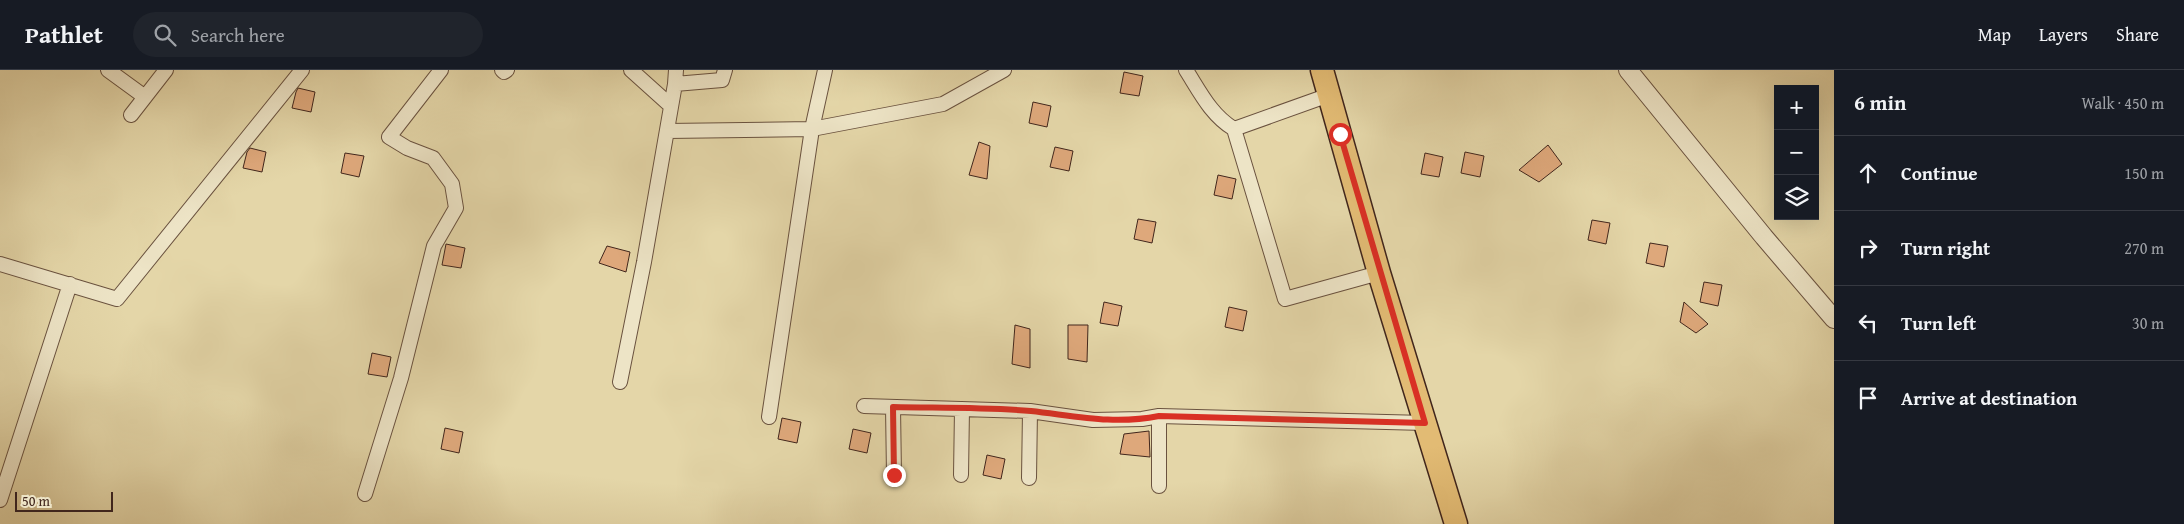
<!DOCTYPE html>
<html lang="en">
<head>
<meta charset="utf-8">
<style>
  :root { --surface:#171b24; --page:#20242c; --text:#f1f3f6; --muted:#9ea1a6; --line:#363941 }
  body { margin:0; font-family:"Gentium Book Plus",serif; background:var(--page); color:var(--text) }
  .controls { position:absolute; right:15px; top:15px; display:grid; overflow:hidden; border-radius:0px; box-shadow:0 5px 20px #0002 }
  .controls button { width:45px; height:45px; display:grid; place-items:center; padding:0; border:0; border-bottom:1px solid var(--line); background:var(--surface); color:var(--text); font:25px sans-serif }
  .scale { position:absolute; left:15px; bottom:12px; width:98px; box-sizing:border-box; padding-left:5px; border:2px solid #41261c; border-top:0; font-size:14px; line-height:18px; white-space:nowrap; color:#41261c; -webkit-text-stroke:4px #ede4c6; paint-order:stroke }
  .stop { position:absolute; width:15px; height:15px; margin:-11px; border:4px solid #d93025; border-radius:50%; background:#fff }
  .stop.end { background:#d93025; border-color:#fff; box-shadow:0 1px 5px #0008 }
  .list { margin:0; padding:0; list-style:none }
  h2 { display:flex; justify-content:space-between; align-items:center; height:65px; margin:0; padding:0 20px; font-size:21px }
  h2 small { font-size:16px; font-weight:400; color:var(--muted) }
  .list li { display:grid; grid-template-columns:32px 1fr auto; gap:15px; align-items:center; box-sizing:border-box; height:75px; padding:0 20px; border-top:1px solid var(--line) }
  .list b { display:block; font-size:19px; white-space:nowrap }
  .list em { font-size:16px; font-style:normal; color:var(--muted) }
  .icon { flex:none; width:28px; height:28px; fill:none; stroke:currentColor; stroke-width:2; stroke-linecap:round; stroke-linejoin:round }
  .map { position:relative; flex:none; width:1834px; height:454px; overflow:hidden }
  header { display:flex; align-items:center; gap:30px; box-sizing:border-box; height:70px; padding:0 25px; background:var(--surface); border-bottom:1px solid var(--line) }
  header strong { font-size:24px }
  nav { display:flex; gap:28px; margin-inline-start:auto; font-size:18px }
  .search { width:350px; height:45px; background:var(--page); display:flex; align-items:center; gap:12px; box-sizing:border-box; padding:0 18px; border-radius:28px; color:var(--muted); font-size:19px }
  main { display:flex }
  aside { flex:1; background:var(--surface) }
  .map>svg:first-child { display:block }
  .building { fill:#dea87b; stroke:#41261c }
  .lines { fill:none; stroke-linecap:round; stroke-linejoin:round }
  .minor-casing { stroke:#6a523f; stroke-width:16 }
  .tertiary-casing { stroke:#6a523f; stroke-width:20 }
  .primary-casing { stroke:#41261c; stroke-width:25 }
  .minor { stroke:#ede4c6; stroke-width:14 }
  .tertiary { stroke:#ede4c6; stroke-width:18 }
  .primary { stroke:#e2bb74; stroke-width:22 }
  .route { stroke:#d93025; stroke-width:6 }
</style>
</head>
<body>
<header>
<strong>Pathlet</strong>
<div class="search"><svg class="icon" aria-label="search" viewBox="0 0 24 24"><circle cx="10" cy="10" r="6"/><path d="M15 15l6 6"/></svg>Search here</div>
<nav><a>Map</a><a>Layers</a><a>Share</a></nav>
</header>
<main>
<div class="map">
<svg width="1834" height="454" viewBox="0 0 1834 454">
  <rect width="100%" height="100%" fill="#e4d6a8"/>
  <filter id="stains"><feTurbulence type="fractalNoise" baseFrequency=".004" numOctaves="4"/><feColorMatrix values="0 0 0 0 .2 0 0 0 0 .09 0 0 0 0 .02 0 0 0 .5 -.17"/></filter>
  <radialGradient id="worn" r=".72"><stop offset=".6" stop-color="#630" stop-opacity="0"/><stop offset="1" stop-color="#630" stop-opacity=".3"/></radialGradient>
  <!-- building -->
  <path class="building" d="M1124,2L1143,6L1139,26L1120,23Z
    M298,18L315,22L311,42L292,38L296,22Z
    M1033,32L1051,36L1047,57L1029,53Z
    M979,72L990,76L987,109L969,105Z
    M1548,75L1562,94L1539,112L1519,100Z
    M1055,77L1073,81L1069,101L1050,97Z
    M250,78L266,82L262,102L243,98L247,82Z
    M1465,82L1484,86L1480,107L1461,103Z
    M345,83L364,86L359,107L341,103Z
    M1425,83L1443,87L1439,107L1421,104Z
    M1218,105L1236,109L1232,129L1214,125Z
    M1138,149L1156,152L1152,173L1134,169Z
    M1592,150L1610,153L1606,174L1588,170Z
    M1650,173L1668,176L1664,197L1646,193Z
    M446,174L465,178L461,198L442,195Z
    M607,176L630,182L626,202L599,193Z
    M1704,212L1722,215L1718,236L1700,232Z
    M1104,232L1122,236L1118,256L1100,253Z
    M1684,232L1708,254L1696,263L1680,252Z
    M1229,237L1247,241L1243,261L1225,257Z
    M1015,255L1030,259V298L1012,294Z
    M1068,255H1088L1087,292L1068,289Z
    M372,283L391,287L387,307L368,304Z
    M782,348L801,352L797,373L778,369Z
    M445,358L463,362L459,383L441,379Z
    M853,359L871,363L867,383L849,379Z
    M1149,361L1150,387L1120,384L1124,364Z
    M987,385L1005,389L1001,409L983,405Z"/>
  <g class="lines">
    <defs>
      <path id="minor" d="M108,0L145,27
        M502,0L504,2L507,0
        M631,0L671,36
        M1186,0C1200,22 1211,45 1234,59L1285,229L1379,203
        M675,14L722,10L725,0
        M131,45L166,0
        M1234,59L1329,25
        M667,61L812,59L943,34L1004,0
        M0,194L117,229L302,0
        M620,312L644,192L675,14L676,0
        M864,336L1030,341L1093,350L1142,349L1159,346L1425,353
        M893,337L894,405
        M769,347L812,59L825,0
        M961,405L962,339
        M1029,408L1030,341
        M1159,416V346
        M365,424L401,308L434,176L456,138L452,114L433,88L407,78L389,67L441,0
        M0,430L70,214"/>
      <path id="tertiary" d="M1628,0L1764,167L1834,249"/>
      <path id="primary" d="M1322,0L1379,203L1456,454"/>
    </defs>
    <!-- minor casing -->
    <use href="#minor" class="minor-casing"/>
    <!-- tertiary casing -->
    <use href="#tertiary" class="tertiary-casing"/>
    <!-- primary casing -->
    <use href="#primary" class="primary-casing"/>
    <!-- minor -->
    <use href="#minor" class="minor"/>
    <!-- tertiary -->
    <use href="#tertiary" class="tertiary"/>
    <!-- primary -->
    <use href="#primary" class="primary"/>
  </g>
  <g class="lines">
    <!-- route -->
    <path class="route" d="M894,405L893,337C939,338 985,337 1031,341C1076,346 1113,355 1159,346L1425,353L1340,64"/>
  </g>
  <rect width="100%" height="100%" filter="url(#stains)"/>
  <rect width="100%" height="100%" fill="url(#worn)"/>
</svg>
<div class="controls">
<button>+</button>
<button>−</button>
<button><svg class="icon" aria-label="layers" viewBox="0 0 24 24"><path d="M12 4l9 5-9 5-9-5zM3 14l9 5 9-5"/></svg></button>
</div>
<div class="scale">50 m</div>
<div class="stop" style="left:1340px;top:64px"></div>
<div class="stop end" style="left:894px;top:405px"></div>
</div>
<aside>
<h2>6 min<small>Walk · 450 m</small></h2>
<ul class="list">
<li><svg class="icon" aria-label="ahead" viewBox="0 0 24 24"><path d="M12 20V5M6 11l6-6 6 6"/></svg><div><b>Continue</b></div><em>150 m</em></li>
<li><svg class="icon" aria-label="right" viewBox="0 0 24 24"><path d="M7 20v-9h11M14 6l5 5-5 5"/></svg><div><b>Turn right</b></div><em>270 m</em></li>
<li><svg class="icon" aria-label="left" viewBox="0 0 24 24"><path d="M17 20v-9H6M10 6l-5 5 5 5"/></svg><div><b>Turn left</b></div><em>30 m</em></li>
<li><svg class="icon" aria-label="arrive" viewBox="0 0 24 24"><path d="M6 21V4h12l-3 4 3 4H6"/></svg><div><b>Arrive at destination</b></div></li>
</ul>
</aside>
</main>
</body>
</html>
